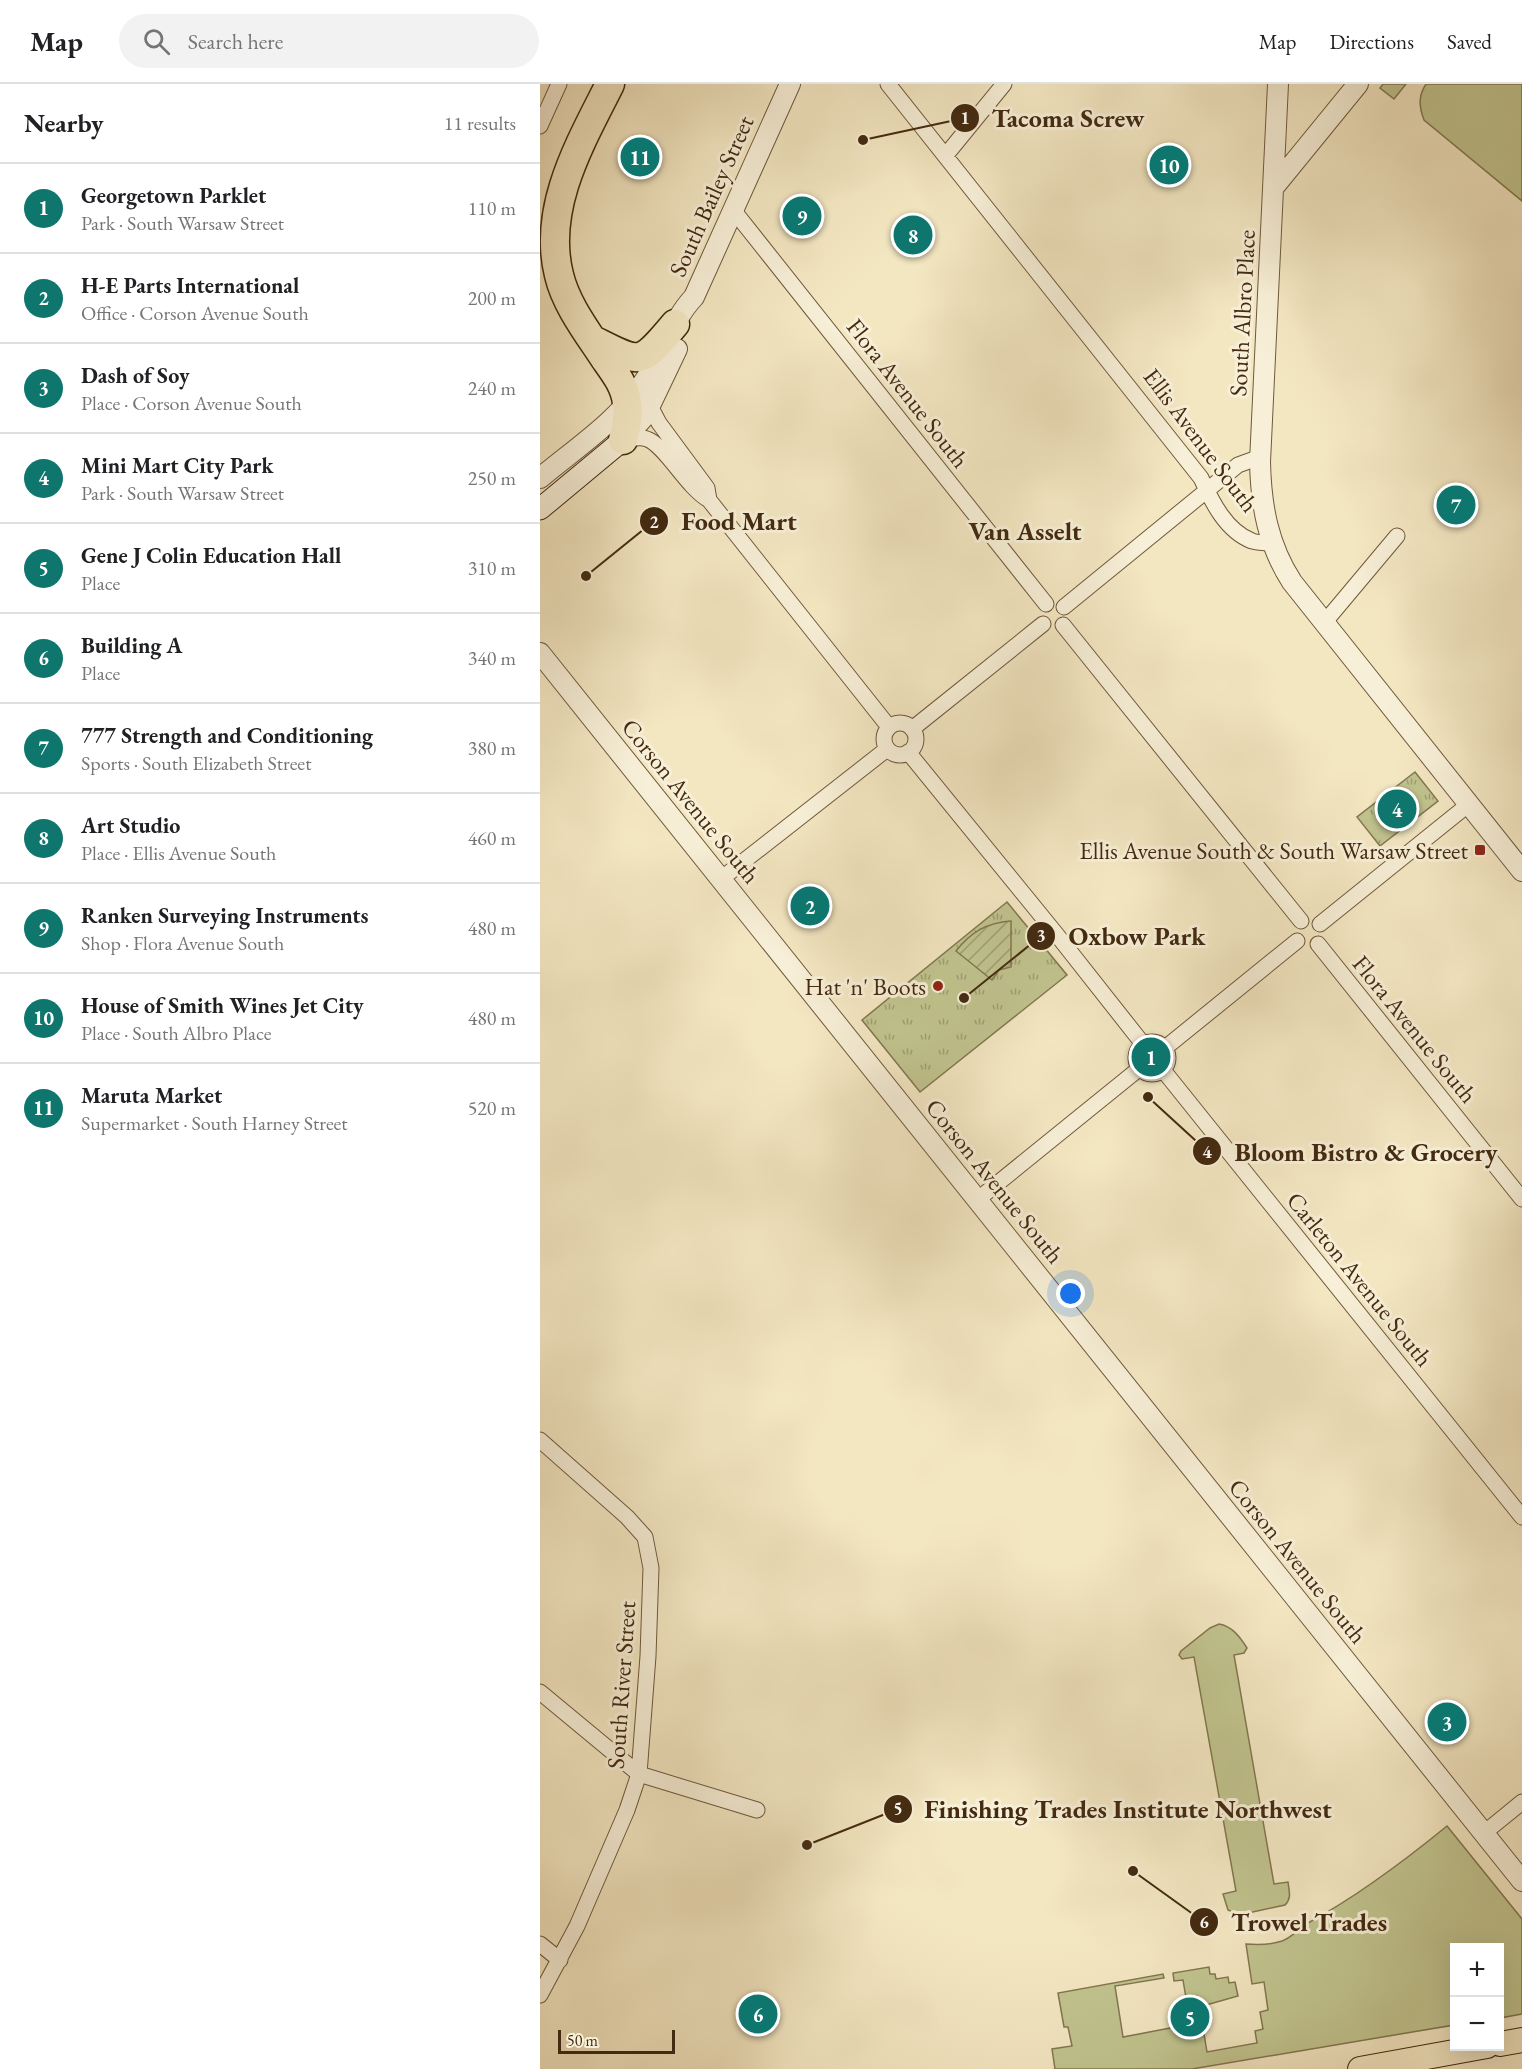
<!DOCTYPE html>
<html lang="en">
<head>
<meta charset="utf-8">
<style>
  :root { --surface:#fff; --page:#f2f2f2; --text:#202124; --muted:#757577; --line:#e0e0e0; --accent:#0f766e }
  body { margin:0; font-family:"EB Garamond",serif; background:var(--page); color:var(--text) }
  .controls { position:absolute; right:18px; bottom:18px; display:grid; overflow:hidden; border-radius:0px; box-shadow:0 6px 24px #0002 }
  .controls button { width:54px; height:54px; display:grid; place-items:center; padding:0; border:0; border-bottom:2px solid var(--line); background:var(--surface); color:var(--text); font:30px sans-serif }
  .scale { position:absolute; left:18px; bottom:15px; width:117px; box-sizing:border-box; padding-left:6px; border:3px solid #432a10; border-top:0; font-size:16px; line-height:21px; white-space:nowrap; color:#432a10; -webkit-text-stroke:4px #f7efd7; paint-order:stroke }
  .you { position:absolute; left:531px; top:1210px; width:21px; height:21px; margin:-15px; border:4px solid #fff; border-radius:50%; background:#1a73e8; box-shadow:0 0 0 9px #1a73e833 }
  .badge { display:grid; place-items:center; width:39px; height:39px; border-radius:50%; background:var(--accent); color:#fff; font-size:20px; font-weight:700 }
  .pin { position:absolute; translate:-50% -50%; border:3px solid #fff; box-shadow:0 2px 6px #0006 }
  .list { margin:0; padding:0; list-style:none }
  h2 { display:flex; justify-content:space-between; align-items:center; height:78px; margin:0; padding:0 24px; font-size:26px }
  h2 small { font-size:20px; font-weight:400; color:var(--muted) }
  .list li { display:grid; grid-template-columns:39px 1fr auto; gap:18px; align-items:center; box-sizing:border-box; height:90px; padding:0 24px; border-top:2px solid var(--line) }
  .list b { display:block; font-size:22px; white-space:nowrap }
  .list p { margin:0; font-size:20px; white-space:nowrap; color:var(--muted) }
  .list em { font-size:20px; font-style:normal; color:var(--muted) }
  .icon { flex:none; width:33px; height:33px; fill:none; stroke:currentColor; stroke-width:2; stroke-linecap:round; stroke-linejoin:round }
  .map { position:relative; flex:none; width:982px; height:1985px; overflow:hidden }
  header { display:flex; align-items:center; gap:36px; box-sizing:border-box; height:84px; padding:0 30px; background:var(--surface); border-bottom:2px solid var(--line) }
  header strong { font-size:28px }
  nav { display:flex; gap:33px; margin-inline-start:auto; font-size:21px }
  .search { width:420px; height:54px; background:var(--page); display:flex; align-items:center; gap:15px; box-sizing:border-box; padding:0 21px; border-radius:33px; color:var(--muted); font-size:22px }
  main { display:flex }
  aside { flex:1; background:var(--surface) }
  .map>svg:first-child { display:block }
  .grass { fill:#c1c48f; stroke:#827750; stroke-width:1.5 }
  .park { fill:url(#park-tufts); stroke:#827750; stroke-width:1.5 }
  .garden { fill:url(#garden-furrows); stroke:#827750; stroke-width:1.5 }
  .lines { fill:none; stroke-linecap:round; stroke-linejoin:round }
  .minor-casing { stroke:#6f593c; stroke-width:17 }
  .tertiary-casing { stroke:#6f593c; stroke-width:22 }
  .secondary-casing { stroke:#432a10; stroke-width:23 }
  .primary-casing { stroke:#432a10; stroke-width:26 }
  .motorway-casing { stroke:#432a10; stroke-width:31 }
  .minor { stroke:#f7efd7; stroke-width:15 }
  .tertiary { stroke:#f7efd7; stroke-width:20 }
  .secondary { stroke:#f7efd7; stroke-width:21 }
  .primary { stroke:#f3e7c2; stroke-width:24 }
  .motorway { stroke:#f3e7c2; stroke-width:28 }
  .poi-dot { fill:#8f2418; stroke:#f7efd7; stroke-width:2 }
  .labels { text-anchor:middle; dominant-baseline:central; stroke-width:6; stroke-linejoin:round; paint-order:stroke }
  .street-label { font-size:24px; fill:#432a10; stroke:#f7efd7 }
  .poi-label { font-size:24px; fill:#432a10; stroke:#f7efd7; text-anchor:end }
  .neighbourhood-label { font-size:26px; font-weight:bold; fill:#432a10; stroke:#f7efd7 }
  .leader { fill:none; stroke:#432a10; stroke-width:2 }
  .callout-dot { fill:#432a10; stroke:#f7efd7; stroke-width:2 }
  .mark-label { font-size:18px; text-anchor:middle; font-weight:bold; fill:#fff }
  .callout-label { font-size:26px; text-anchor:middle; font-weight:bold; fill:#432a10; stroke:#f7efd7; stroke-width:6; stroke-linejoin:round; paint-order:stroke }
</style>
</head>
<body>
<header>
<strong>Map</strong>
<div class="search"><svg class="icon" aria-label="search" viewBox="0 0 24 24"><circle cx="10" cy="10" r="6"/><path d="M15 15l6 6"/></svg>Search here</div>
<nav><a>Map</a><a>Directions</a><a>Saved</a></nav>
</header>
<main>
<aside>
<h2>Nearby<small>11 results</small></h2>
<ul class="list">
<li><span class="badge">1</span><div><b>Georgetown Parklet</b><p>Park · South Warsaw Street</p></div><em>110 m</em></li>
<li><span class="badge">2</span><div><b>H-E Parts International</b><p>Office · Corson Avenue South</p></div><em>200 m</em></li>
<li><span class="badge">3</span><div><b>Dash of Soy</b><p>Place · Corson Avenue South</p></div><em>240 m</em></li>
<li><span class="badge">4</span><div><b>Mini Mart City Park</b><p>Park · South Warsaw Street</p></div><em>250 m</em></li>
<li><span class="badge">5</span><div><b>Gene J Colin Education Hall</b><p>Place</p></div><em>310 m</em></li>
<li><span class="badge">6</span><div><b>Building A</b><p>Place</p></div><em>340 m</em></li>
<li><span class="badge">7</span><div><b>777 Strength and Conditioning</b><p>Sports · South Elizabeth Street</p></div><em>380 m</em></li>
<li><span class="badge">8</span><div><b>Art Studio</b><p>Place · Ellis Avenue South</p></div><em>460 m</em></li>
<li><span class="badge">9</span><div><b>Ranken Surveying Instruments</b><p>Shop · Flora Avenue South</p></div><em>480 m</em></li>
<li><span class="badge">10</span><div><b>House of Smith Wines Jet City</b><p>Place · South Albro Place</p></div><em>480 m</em></li>
<li><span class="badge">11</span><div><b>Maruta Market</b><p>Supermarket · South Harney Street</p></div><em>520 m</em></li>
</ul>
</aside>
<div class="map">
<svg width="982" height="1985" viewBox="0 0 982 1985">
  <defs>
    <pattern id="park-tufts" width="24" height="20" patternUnits="userSpaceOnUse" patternTransform="scale(1.5)"><rect width="24" height="20" fill="#c1c48f"/><path d="M3 7l-1-3M5 7V3M7 7l1-3M15 17l-1-3M17 17v-4M19 17l1-3" fill="none" stroke="#9e9f73"/></pattern>
    <pattern id="garden-furrows" width="10" height="10" patternUnits="userSpaceOnUse" patternTransform="scale(1.5)"><rect width="10" height="10" fill="#c1c48f"/><path d="M-1 1l2-2M0 10L10 0M9 11l2-2" fill="none" stroke="#9e9f73"/></pattern>
  </defs>
  <rect width="100%" height="100%" fill="#f3e7c2"/>
  <filter id="stains"><feTurbulence type="fractalNoise" baseFrequency=".00333" numOctaves="4"/><feColorMatrix values="0 0 0 0 .2 0 0 0 0 .09 0 0 0 0 .02 0 0 0 .5 -.17"/></filter>
  <radialGradient id="worn" r=".72"><stop offset=".6" stop-color="#630" stop-opacity="0"/><stop offset="1" stop-color="#630" stop-opacity=".3"/></radialGradient>
  <!-- grass -->
  <path class="grass" d="M843,0H866L854,15L840,4Z
    M886,0H982V117L884,36C879,23 878,12 886,0Z
    M679,1540C692,1542 700,1553 707,1564L704,1569L694,1571L734,1800L748,1798C749,1807 752,1814 745,1821L699,1831L688,1826L683,1810L696,1807L654,1573L642,1575L639,1571L641,1567L670,1544Z
    M907,1742L982,1835V1930L960,1934V1864H914V1941L652,1985H515L512,1965L532,1962L528,1943H524L518,1909L623,1890L624,1894L575,1902L583,1953L662,1938L667,1968L717,1959L715,1947L723,1945L720,1928L728,1926L724,1898L712,1900L706,1860C718,1861 730,1861 742,1857C753,1853 759,1844 768,1839C818,1812 863,1778 907,1742Z
    M669,1883L670,1890H675L676,1895L688,1893L689,1899L695,1898L698,1912L659,1923L657,1912L646,1914L643,1896L634,1897L633,1889Z"/>
  <!-- park -->
  <path class="park" d="M875,688L898,717L840,762L817,733Z
    M467,818L527,891L380,1008L322,936Z
    M602 973a9 9 0 1 1 18 0a9 9 0 1 1-18 0Z"/>
  <!-- garden -->
  <path class="garden" d="M471,837V883L459,886L452,896L416,867C431,848 446,839 471,837Z"/>
  <g class="lines">
    <defs>
      <path id="minor" d="M348,0L661,394C672,418 686,447 712,457C718,459 725,459 732,459
        M0,42L19,0
        M406,71L464,0
        M194,127L506,520
        M110,322L119,339L167,404L169,416
        M83,356C91,355 100,352 107,355C125,361 147,404 169,416L349,643
        M524,523L698,381L720,373
        M784,539L857,452
        M523,541L761,837
        M344 655a16 16 0 1 1 32 0a16 16 0 1 1-32 0Z
        M372,645L503,540
        M368,668L517,851L603,960
        M181,795L347,665
        M780,840L929,720
        M778,860L982,1115
        M596 974a16 16 0 1 1 32 0a16 16 0 1 1-32 0Z
        M625,964L757,857
        M623,986L982,1433
        M437,1116L600,984
        M0,1356L87,1433L105,1453L111,1484L108,1572L99,1690L87,1726L37,1842L0,1911
        M0,1608L99,1690L217,1726
        M944,1749L982,1718
        M0,1860L20,1876"/>
      <path id="tertiary" d="M738,0L720,378C721,422 728,461 752,498L982,787
        M734,103L818,0
        M84,355L105,332L137,265
        M0,394C36,364 79,336 105,296C123,270 132,236 154,213L250,0
        M0,569L982,1797"/>
      <path id="secondary" d="M0,425L83,356"/>
      <path id="primary" d="M960,1960L982,1956
        M820,1985L947,1962"/>
      <path id="motorway" d="M70,0C41,58 2,123 19,191C26,221 48,249 65,275C75,289 85,302 87,319C89,331 86,344 83,356
        M53,256C101,280 99,283 135,240"/>
    </defs>
    <!-- minor casing -->
    <use href="#minor" class="minor-casing"/>
    <!-- tertiary casing -->
    <use href="#tertiary" class="tertiary-casing"/>
    <!-- secondary casing -->
    <use href="#secondary" class="secondary-casing"/>
    <!-- primary casing -->
    <use href="#primary" class="primary-casing"/>
    <!-- motorway casing -->
    <use href="#motorway" class="motorway-casing"/>
    <!-- minor -->
    <use href="#minor" class="minor"/>
    <!-- tertiary -->
    <use href="#tertiary" class="tertiary"/>
    <!-- secondary -->
    <use href="#secondary" class="secondary"/>
    <!-- primary -->
    <use href="#primary" class="primary"/>
    <!-- motorway -->
    <use href="#motorway" class="motorway"/>
  </g>
  <!-- markers -->
  <g class="poi-dot">
    <rect x="934" y="760" width="12" height="12" rx="3"/>
    <circle cx="398" cy="902" r="6"/>
  </g>
  <g class="labels">
    <!-- street labels -->
    <g class="street-label">
      <text transform="translate(171 112) rotate(-66)">South Bailey Street</text>
      <text transform="translate(702 229) rotate(-87)">South Albro Place</text>
      <text transform="translate(368 309) rotate(52)">Flora Avenue South</text>
      <text transform="translate(661 356) rotate(53)">Ellis Avenue South</text>
      <text transform="translate(151 717) rotate(51)">Corson Avenue South</text>
      <text transform="translate(875 945) rotate(51)">Flora Avenue South</text>
      <text transform="translate(455 1097) rotate(51)">Corson Avenue South</text>
      <text transform="translate(820 1195) rotate(51)">Carleton Avenue South</text>
      <text transform="translate(758 1477) rotate(51)">Corson Avenue South</text>
      <text transform="translate(81 1601) rotate(-86)">South River Street</text>
    </g>
    <!-- poi labels -->
    <g class="poi-label">
      <text x="928" y="766">Ellis Avenue South &amp; South Warsaw Street</text>
      <text x="386" y="902">Hat 'n' Boots</text>
    </g>
    <!-- neighbourhood labels -->
    <g class="neighbourhood-label">
      <text x="485" y="447">Van Asselt</text>
    </g>
  </g>
  <!-- callouts -->
  <path class="leader" d="M323 56L425 34M46 492L114 437M424 914L501 852M608 1013L667 1067M267 1761L358 1725M593 1787L664 1838"/>
  <g class="callout-dot">
    <circle cx="323" cy="56" r="6"/>
    <circle cx="46" cy="492" r="6"/>
    <circle cx="424" cy="914" r="6"/>
    <circle cx="608" cy="1013" r="6"/>
    <circle cx="267" cy="1761" r="6"/>
    <circle cx="593" cy="1787" r="6"/>
    <circle cx="425" cy="34" r="15"/>
    <circle cx="114" cy="437" r="15"/>
    <circle cx="501" cy="852" r="15"/>
    <circle cx="667" cy="1067" r="15"/>
    <circle cx="358" cy="1725" r="15"/>
    <circle cx="664" cy="1838" r="15"/>
  </g>
  <g class="mark-label">
    <text x="425" y="40">1</text>
    <text x="114" y="444">2</text>
    <text x="501" y="858">3</text>
    <text x="667" y="1074">4</text>
    <text x="358" y="1731">5</text>
    <text x="664" y="1844">6</text>
  </g>
  <g class="callout-label">
    <text x="528" y="43">Tacoma Screw</text>
    <text x="199" y="446">Food Mart</text>
    <text x="597" y="861">Oxbow Park</text>
    <text x="826" y="1077">Bloom Bistro &amp; Grocery</text>
    <text x="588" y="1734">Finishing Trades Institute Northwest</text>
    <text x="769" y="1847">Trowel Trades</text>
  </g>
  <rect width="100%" height="100%" filter="url(#stains)"/>
  <rect width="100%" height="100%" fill="url(#worn)"/>
</svg>
<div class="controls">
<button>+</button>
<button>−</button>
</div>
<div class="scale">50 m</div>
<div class="you"></div>
<div class="pin badge" style="left:611px;top:973px">1</div>
<div class="pin badge" style="left:270px;top:822px">2</div>
<div class="pin badge" style="left:907px;top:1638px">3</div>
<div class="pin badge" style="left:857px;top:725px">4</div>
<div class="pin badge" style="left:650px;top:1933px">5</div>
<div class="pin badge" style="left:218px;top:1930px">6</div>
<div class="pin badge" style="left:916px;top:421px">7</div>
<div class="pin badge" style="left:373px;top:151px">8</div>
<div class="pin badge" style="left:262px;top:132px">9</div>
<div class="pin badge" style="left:629px;top:81px">10</div>
<div class="pin badge" style="left:100px;top:73px">11</div>
</div>
</main>
</body>
</html>
